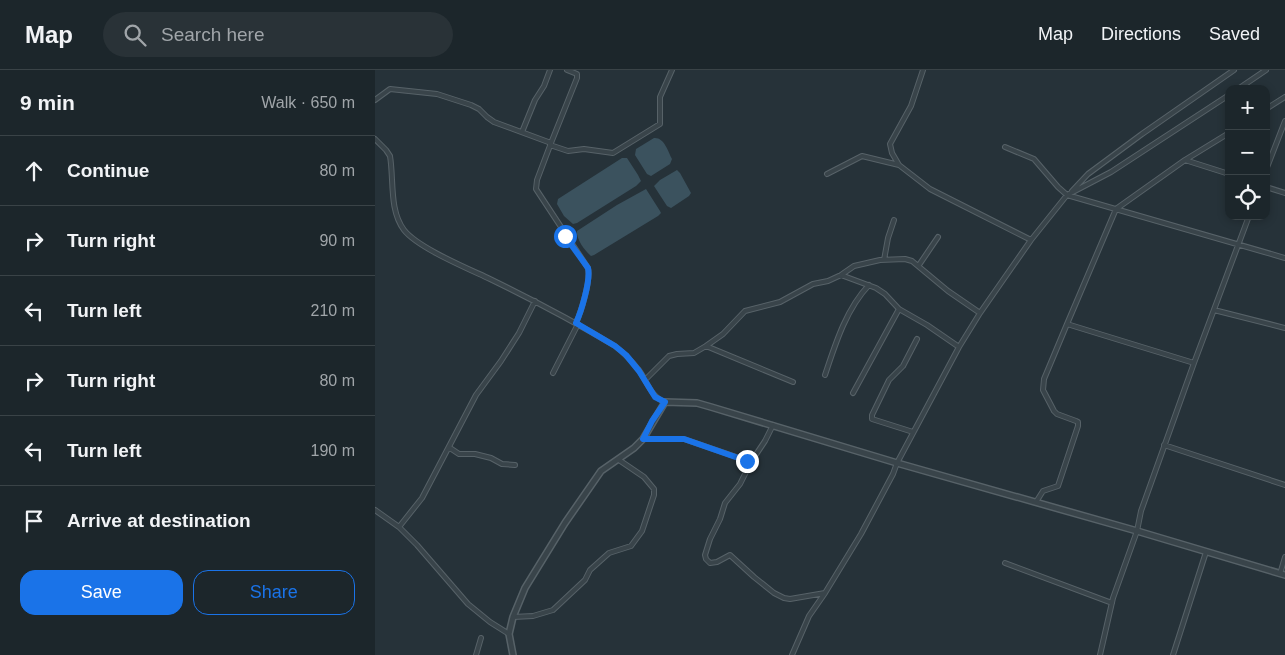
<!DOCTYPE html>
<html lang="en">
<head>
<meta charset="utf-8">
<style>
  :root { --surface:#1c262b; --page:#293237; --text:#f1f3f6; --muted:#a0a5a9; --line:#3a4347; --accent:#1a73e8 }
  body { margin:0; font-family:Helvetica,sans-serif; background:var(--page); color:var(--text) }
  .controls { position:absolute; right:15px; top:15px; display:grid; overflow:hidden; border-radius:10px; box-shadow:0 2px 8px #0003 }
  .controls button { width:45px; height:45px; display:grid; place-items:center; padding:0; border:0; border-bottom:1px solid var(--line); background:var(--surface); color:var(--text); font:25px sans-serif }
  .stop { position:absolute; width:15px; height:15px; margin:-11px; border:4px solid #1a73e8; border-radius:50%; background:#fff }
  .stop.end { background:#1a73e8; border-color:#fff; box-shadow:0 1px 5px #0008 }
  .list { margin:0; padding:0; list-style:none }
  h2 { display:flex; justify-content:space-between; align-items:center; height:65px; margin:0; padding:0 20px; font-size:21px }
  h2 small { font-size:16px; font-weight:400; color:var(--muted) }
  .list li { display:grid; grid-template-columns:32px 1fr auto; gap:15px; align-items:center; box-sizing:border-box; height:70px; padding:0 20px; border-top:1px solid var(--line) }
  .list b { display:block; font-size:19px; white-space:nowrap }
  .list em { font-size:16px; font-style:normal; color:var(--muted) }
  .actions { display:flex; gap:10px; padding:15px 20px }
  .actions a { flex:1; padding:11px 0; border:1px solid var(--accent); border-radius:15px; text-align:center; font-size:18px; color:var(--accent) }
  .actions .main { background:var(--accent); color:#fff }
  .icon { flex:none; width:28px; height:28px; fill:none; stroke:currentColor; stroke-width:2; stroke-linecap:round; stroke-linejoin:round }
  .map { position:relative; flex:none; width:910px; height:585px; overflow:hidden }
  header { display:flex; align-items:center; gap:30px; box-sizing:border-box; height:70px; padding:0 25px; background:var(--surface); border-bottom:1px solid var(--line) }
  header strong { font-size:24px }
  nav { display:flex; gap:28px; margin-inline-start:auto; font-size:18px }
  .search { width:350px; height:45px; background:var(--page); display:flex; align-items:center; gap:12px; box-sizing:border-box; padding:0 18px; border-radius:28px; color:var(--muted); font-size:19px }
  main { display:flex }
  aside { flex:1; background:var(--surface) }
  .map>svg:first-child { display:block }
  .water { fill:#3b525e }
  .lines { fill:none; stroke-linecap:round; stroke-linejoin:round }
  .minor-casing { stroke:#576268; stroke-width:6 }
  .tertiary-casing { stroke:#576268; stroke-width:8 }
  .minor { stroke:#39444a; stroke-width:4 }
  .tertiary { stroke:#39444a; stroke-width:5 }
  .route { stroke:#1a73e8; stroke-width:6 }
</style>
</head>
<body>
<header>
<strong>Map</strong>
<div class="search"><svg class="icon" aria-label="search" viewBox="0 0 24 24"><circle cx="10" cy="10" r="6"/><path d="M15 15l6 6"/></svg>Search here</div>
<nav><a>Map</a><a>Directions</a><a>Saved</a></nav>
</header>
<main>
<aside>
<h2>9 min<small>Walk · 650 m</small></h2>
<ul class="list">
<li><svg class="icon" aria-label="ahead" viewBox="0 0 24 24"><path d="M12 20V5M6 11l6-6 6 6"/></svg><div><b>Continue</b></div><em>80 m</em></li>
<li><svg class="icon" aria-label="right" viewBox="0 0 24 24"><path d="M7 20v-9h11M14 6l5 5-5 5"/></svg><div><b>Turn right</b></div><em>90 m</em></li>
<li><svg class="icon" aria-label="left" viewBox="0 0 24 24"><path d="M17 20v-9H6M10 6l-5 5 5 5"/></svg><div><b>Turn left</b></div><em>210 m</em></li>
<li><svg class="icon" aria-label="right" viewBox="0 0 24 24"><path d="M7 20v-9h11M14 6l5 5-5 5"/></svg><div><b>Turn right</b></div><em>80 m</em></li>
<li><svg class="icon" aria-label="left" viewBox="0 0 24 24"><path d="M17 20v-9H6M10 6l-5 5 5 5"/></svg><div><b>Turn left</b></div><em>190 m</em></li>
<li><svg class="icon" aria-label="arrive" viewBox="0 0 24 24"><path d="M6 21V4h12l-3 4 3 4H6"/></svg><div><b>Arrive at destination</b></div></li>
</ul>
<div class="actions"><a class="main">Save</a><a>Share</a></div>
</aside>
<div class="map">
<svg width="910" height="585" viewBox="0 0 910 585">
  <rect width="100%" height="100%" fill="#263239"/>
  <!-- water -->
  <path class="water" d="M279,68C289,67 293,81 297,89L295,94L276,106L272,104L260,85L261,79Z
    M247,88H252L263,105L266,111L261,116L202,153L198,154L189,146L182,134L183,129Z
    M302,100L305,103L316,123L314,126L296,138L292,136L279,116L285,110Z
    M271,119L285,141L286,143L283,146L219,185L216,186C210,181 201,169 202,161L242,135Z"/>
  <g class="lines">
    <defs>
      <path id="minor" d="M548,0L536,36L515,74L517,83L524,95L555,119L656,170
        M863,19L891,0
        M0,30L15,19L62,24L96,35L104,39L112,47L119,52L176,73L162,110L161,119L213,198C216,210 206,242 201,253
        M891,39L910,27
        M147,62L160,30L169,16L175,0
        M0,69L11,80L15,86C19,110 14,140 29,160C43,178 94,199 115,209C158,230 200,252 240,276C249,283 256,290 263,299C272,310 275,327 290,332
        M176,73L202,8V4L192,0
        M175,75L193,81L209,79L238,83L285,54V27L297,0
        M630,77L659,89L683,117L692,125L910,188
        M810,90L854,104
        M891,100L910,51
        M452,104L487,86L524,95
        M891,117L910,123
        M697,121L713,104L767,64L859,0
        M509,190L513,168L519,150
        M544,195L563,167
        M466,205L501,218L510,224L524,239L552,255L584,277
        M839,240L910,258
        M331,276L418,312
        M819,293L692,254L741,139L810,90L854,63
        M178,303L203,254
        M450,305C460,275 471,239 494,215
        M270,310L294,286L302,284L319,283L331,276L348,264L370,241L405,232L438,214L453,211L466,205L479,196L505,190L530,189L537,191L573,221L605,243
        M478,323L524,239
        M538,362L497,349V345L514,310L528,296L542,269
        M268,369H309L376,392L390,371L398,355
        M789,375L910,415
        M75,378L84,384H100L116,388L127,394L140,395
        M376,392L365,414L350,433L345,449L335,469L330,485L331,489L335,493L342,492L355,485L379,507L399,523L409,528L415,529L450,523
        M661,432L668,421L683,416L703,356V352L701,351L682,344L679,341L668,320L669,309L692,254
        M0,440L24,457L42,475L93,534L115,552L134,564
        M24,457L47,428L101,325L126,291L144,263L160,231
        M630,493L737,533
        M905,504L910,487
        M138,547L158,546L178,540L210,510L215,500L234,483L256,476L267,461L279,425V419L269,407L244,390
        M101,585L106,568
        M417,585L434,546L450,523L486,464L518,404L522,393L584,277L605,243L656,170L692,125L736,102L854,25
        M725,585L738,528L762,461L766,441L819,293L874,146
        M798,585L831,482"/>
      <path id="tertiary" d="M138,585L134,564L138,547L150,518L190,453L226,401L259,378L268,369L290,332L322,333L336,337L522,393L762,461L910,505"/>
    </defs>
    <!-- minor casing -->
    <use href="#minor" class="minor-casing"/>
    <!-- tertiary casing -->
    <use href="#tertiary" class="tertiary-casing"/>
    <!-- minor -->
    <use href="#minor" class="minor"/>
    <!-- tertiary -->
    <use href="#tertiary" class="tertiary"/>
  </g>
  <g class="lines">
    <!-- route -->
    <path class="route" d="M190,166L213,198C216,210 206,242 201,253L240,276L251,285L264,301L280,327L290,332L277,351L268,369H309L372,391"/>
  </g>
</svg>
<div class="controls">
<button>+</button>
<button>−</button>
<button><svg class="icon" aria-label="locate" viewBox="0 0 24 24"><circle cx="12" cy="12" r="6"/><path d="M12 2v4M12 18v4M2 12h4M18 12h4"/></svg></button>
</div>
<div class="stop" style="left:190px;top:166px"></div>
<div class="stop end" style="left:372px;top:391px"></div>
</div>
</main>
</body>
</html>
